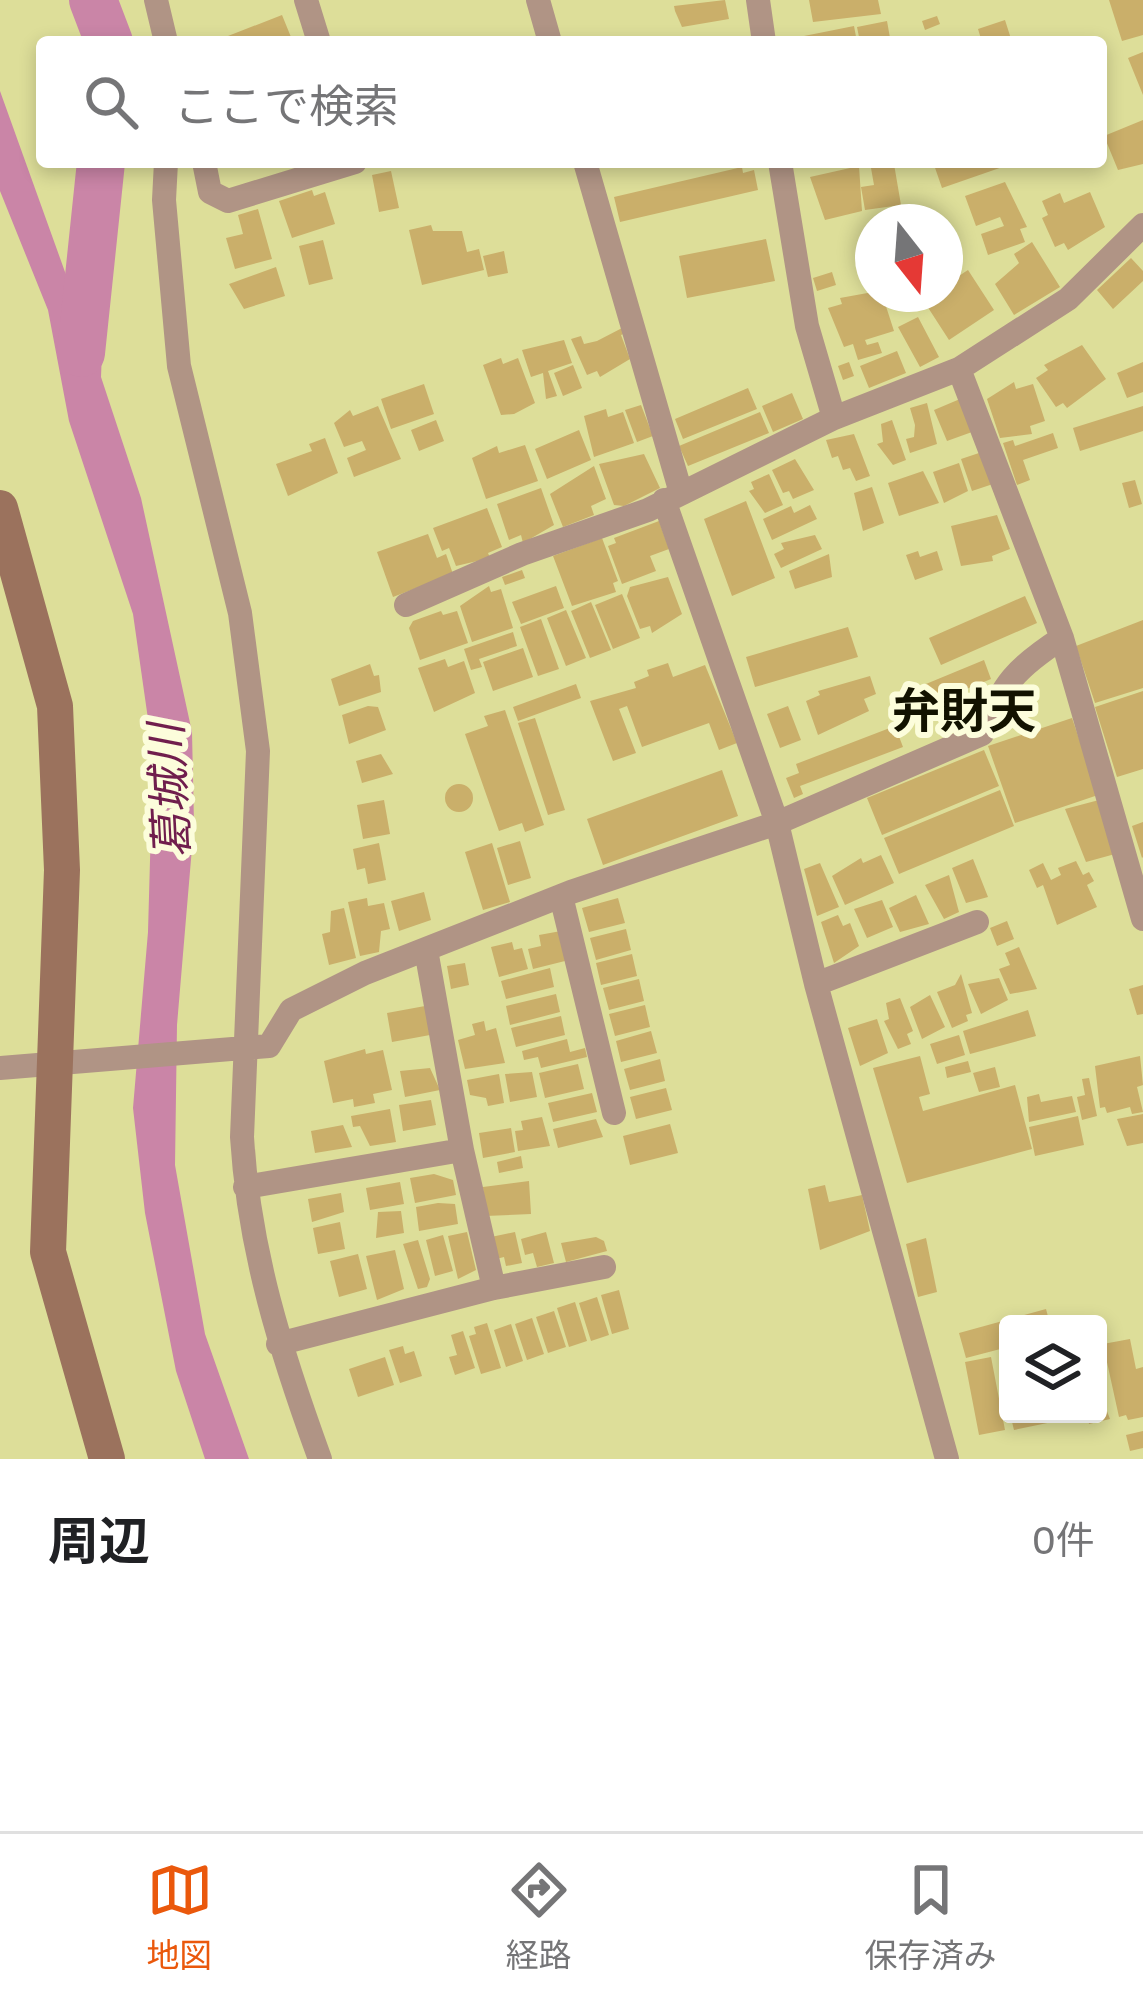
<!DOCTYPE html>
<html lang="ja">
<head>
<meta charset="utf-8">
<style>
  :root { --surface:#fff; --page:#f6f6f6; --text:#202124; --muted:#757577; --line:#e0e0e0; --accent:#ea580c }
  body { margin:0; font-family:"Golos Text","Noto Sans JP",sans-serif; background:var(--page); color:var(--text) }
  .controls { position:absolute; right:36px; bottom:36px; display:grid; overflow:hidden; border-radius:12px; box-shadow:0 6px 18px #0003 }
  .controls button { width:108px; height:108px; display:grid; place-items:center; padding:0; border:0; border-bottom:3px solid var(--line); background:var(--surface); color:var(--text); font:60px sans-serif }
  .compass { position:absolute; left:855px; top:204px; width:108px; height:108px; border-radius:50%; background:var(--surface); box-shadow:0 6px 18px #0003; rotate:163deg }
  .list { margin:0; padding:0; list-style:none }
  h2 { display:flex; justify-content:space-between; align-items:center; height:156px; margin:0; padding:0 48px; font-size:51px }
  h2 small { font-size:39px; font-weight:400; color:var(--muted) }
  .icon { flex:none; width:66px; height:66px; fill:none; stroke:currentColor; stroke-width:2; stroke-linecap:round; stroke-linejoin:round }
  .map { position:relative; flex:none; width:1143px; height:1459px; overflow:hidden }
  .search { position:absolute; background:var(--surface); box-shadow:0 6px 18px #0003; left:36px; right:36px; top:36px; height:132px; display:flex; align-items:center; gap:30px; box-sizing:border-box; padding:0 42px; border-radius:12px; color:var(--muted); font-size:45px }
  .sheet { height:372px; background:var(--surface) }
  nav { display:flex; justify-content:space-around; align-items:center; box-sizing:border-box; height:168px; border-top:3px solid var(--line); background:var(--surface); font-size:33px; color:var(--muted) }
  nav a { display:grid; justify-items:center; gap:6px }
  nav .on { color:var(--accent) }
  .map>svg:first-child { display:block }
  .water { fill:#ca85a7 }
  .lines { fill:none; stroke-linecap:round; stroke-linejoin:round }
  .river { stroke:#ca85a7; stroke-width:48 }
  .building { fill:#caaf6a }
  .minor { stroke:#b09485; stroke-width:24 }
  .secondary { stroke:#9b725d; stroke-width:36 }
  .labels { text-anchor:middle; dominant-baseline:central; stroke-width:12; stroke-linejoin:round; paint-order:stroke }
  .water-label { font-size:45px; font-style:italic; fill:#701e4d; stroke:#fcfddb }
  .quarter-label { font-size:48px; font-weight:bold; fill:#121200; stroke:#fcfddb }
</style>
</head>
<body>
<div class="map">
<svg width="1143" height="1459" viewBox="0 0 1143 1459">
  <rect width="100%" height="100%" fill="#ddde99"/>
  <!-- water -->
  <path class="water" d="M0,91L74,297L104,299L101,377L141,498L192,732L194,824L177,1025L175,1165L205,1334L249,1459H205L176,1371L145,1213L133,1108L148,932L153,754L133,614L69,421L48,310L0,191Z"/>
  <g class="lines">
    <!-- river -->
    <path class="river" d="M93,0L109,42
      M81,353L101,162"/>
  </g>
  <!-- building -->
  <path class="building" d="M725,0L729,19L682,27L675,11L674,6Z
    M809,0H878L881,14L813,22Z
    M1109,0H1143V35L1122,41Z
    M282,15L293,42H230L228,36Z
    M937,16L940,24L925,30L922,21Z
    M1005,20L1012,42H982L978,29Z
    M887,21L890,38L860,42L857,27Z
    M854,26L857,42H784V40Z
    M1143,52V95L1128,58Z
    M1143,120V164L1118,170L1104,136Z
    M933,162H1014V163L942,188Z
    M894,164L901,205L865,210L861,187L874,185L871,168Z
    M859,166L862,211L825,220L810,177Z
    M742,167L743,173L754,170L758,190L620,222L614,197Z
    M391,171L399,208L379,212L372,175Z
    M1005,182L1027,227L1020,229L1025,242L988,255L981,234L1004,226L1000,217L976,226L965,196Z
    M312,190L314,196L325,192L335,224L292,238L279,201Z
    M1090,192L1105,227L1068,250L1064,243L1055,247L1042,218L1048,215L1042,201L1060,193L1064,203Z
    M258,209L272,259L235,269L226,238L243,234L238,215Z
    M431,225L433,231H462L467,252L479,249L484,270L422,285L409,230Z
    M766,239L775,281L687,298L679,256Z
    M323,240L333,279L309,285L299,246Z
    M1032,242L1060,287L1014,315L995,284L1019,263L1014,254Z
    M504,251L508,273L488,277L483,256Z
    M1131,258L1143,271V281L1113,309L1097,290Z
    M276,267L285,296L244,309L229,284Z
    M968,270L994,310L949,340L927,306L922,310L911,294H945V285Z
    M832,272L836,285L817,291L813,278Z
    M873,292L882,294L894,331L865,340L867,345L878,342L882,353L858,360L853,344L844,347L828,308L842,304L840,298Z
    M918,317L939,357L920,367L898,327Z
    M624,327L626,333L621,335L630,359L600,377L597,371L587,375L571,339L581,336L584,344L597,341Z
    M564,340L572,363L548,371L557,396L546,399L543,373L531,377L522,350Z
    M1082,345L1106,379L1067,408L1063,403L1056,407L1036,378L1048,370L1044,365Z
    M897,351L906,373L869,388L860,366Z
    M501,358L503,364L518,358L535,403L514,414L501,415L483,365Z
    M849,362L854,376L843,380L838,366Z
    M1143,362V392L1127,398L1117,373Z
    M573,365L582,388L563,396L554,373Z
    M1014,382L1016,389L1033,384L1045,421L1030,426L1032,434L1000,438L987,399Z
    M424,384L434,414L391,429L381,399Z
    M748,388L757,409L683,439L675,419Z
    M792,393L803,419L773,432L762,406Z
    M960,399L972,432L947,441L934,410Z
    M927,403L937,444L910,453L906,439L914,437L915,425L910,408Z
    M641,405L653,436L637,442L625,410Z
    M378,406L401,459L354,477L347,458L366,450L362,441L344,447L334,423L350,410L353,416Z
    M1143,406V431L1080,451L1073,428Z
    M606,409L608,417L623,412L634,443L594,457L584,416Z
    M760,412L769,433L688,466L679,446Z
    M436,420L444,441L419,451L411,430Z
    M892,420L906,460L893,465L877,444L883,442L881,424Z
    M579,430L591,460L547,479L535,449Z
    M1053,433L1058,448L1023,460L1030,480L1017,485L1003,443L1013,440L1015,446Z
    M854,434L870,476L856,481L850,468L843,470L838,456L832,458L826,440Z
    M325,438L338,473L288,496L276,464L312,451L309,444Z
    M525,445L538,481L486,499L472,458L497,446L499,453Z
    M985,451L996,483L972,491L961,459Z
    M644,454L660,488L624,506L614,505L599,464Z
    M795,459L814,490L793,499L789,491L783,493L772,470Z
    M959,463L968,491L944,503L933,472Z
    M594,466L606,499L591,506L594,515L563,527L550,494Z
    M923,471L939,503L899,516L888,483Z
    M769,474L783,505L765,513L749,491L754,489L751,482Z
    M1135,480L1142,504L1129,508L1122,483Z
    M872,487L884,523L863,531L854,493Z
    M541,488L554,525L523,543L521,535L509,540L497,504Z
    M746,501L775,578L732,596L704,519Z
    M810,505L817,519L772,540L763,519L791,506L794,513Z
    M487,508L502,547L488,553L490,558L456,566L449,548L442,551L433,528Z
    M997,515L1010,549L992,556L993,561L961,566L951,526Z
    M659,521L669,549L650,556L656,571L622,584L608,546L616,543L614,538Z
    M428,534L437,558L446,554L453,574L393,597L377,552Z
    M815,535L822,549L781,568L774,554L784,549L781,543Z
    M602,538L618,581L613,583L616,592L572,606L553,556Z
    M918,551L920,557L937,551L943,570L915,580L906,555Z
    M829,554L832,577L795,589L789,571Z
    M522,570L525,578L505,585L502,577Z
    M668,577L682,614L652,633L650,626L640,629L627,596L630,587Z
    M489,586L491,592L501,589L513,628L472,642L460,606Z
    M556,586L564,608L521,624L512,602Z
    M622,594L640,638L613,649L595,605Z
    M1025,596L1037,623L941,665L929,638Z
    M591,602L611,650L590,658L571,611Z
    M566,610L586,658L566,666L547,618Z
    M441,611L443,615L457,611L468,643L420,660L409,628L413,621Z
    M541,619L559,669L538,676L520,627Z
    M1143,620V688L1095,703L1076,646Z
    M848,627L858,657L755,687L746,657Z
    M513,632L517,646L479,659L482,667L471,670L464,649Z
    M523,648L533,677L493,691L483,662Z
    M445,659L448,667L464,661L475,693L434,712L418,668Z
    M984,660L991,679L900,716L892,698Z
    M668,663L673,677L705,665L737,743L719,750L709,723L642,747L627,706L619,709L636,753L613,761L590,701L636,688L634,682L649,676L647,670Z
    M370,664L374,676L379,675L381,692L339,706L331,679Z
    M870,676L876,694L864,699L869,711L818,735L806,701L820,695L818,691Z
    M576,684L581,698L518,721L513,707Z
    M1143,691V769L1117,777L1095,707Z
    M368,706L378,707L386,730L349,744L342,715Z
    M788,706L801,740L780,748L767,714Z
    M505,710L544,825L525,832L522,823L499,831L465,734L488,726L484,716Z
    M535,718L565,810L548,815L518,723Z
    M1072,718L1098,795L1015,823L988,746Z
    M895,726L903,747L800,786L803,794L794,798L786,778L799,773L796,764Z
    M984,750L999,786L882,835L867,798Z
    M381,754L393,774L362,783L356,761Z
    M722,770L738,816L603,865L587,819Z
    M445 798a14 14 0 1 1 28 0a14 14 0 1 1-28 0Z
    M1000,790L1014,826L899,874L884,838Z
    M384,800L390,834L363,839L357,805Z
    M1099,800L1115,854L1086,862L1065,809Z
    M1143,822V857L1142,858L1132,826Z
    M520,841L531,878L508,885L497,848Z
    M379,843L386,880L368,884L365,868L357,870L353,849Z
    M492,843L510,902L483,910L465,852Z
    M881,855L894,883L845,905L832,876L861,858L863,863Z
    M973,859L988,897L966,903L952,868Z
    M1076,861L1083,875L1089,872L1094,881L1087,885L1097,907L1057,925L1043,885L1037,888L1029,870L1043,863L1051,880L1061,875L1058,868Z
    M820,863L839,907L817,916L804,869Z
    M949,875L959,912L944,919L925,885Z
    M424,892L431,920L399,931L391,901Z
    M916,895L929,924L900,932L889,908Z
    M367,898L368,906L384,903L390,929L381,931L379,952L360,956L348,902Z
    M618,898L625,923L589,932L582,908Z
    M882,900L893,927L867,938L854,909Z
    M344,908L356,958L329,965L322,934L330,932L331,911Z
    M838,915L843,926L850,923L859,946L834,963L821,922Z
    M1007,921L1014,939L997,946L990,928Z
    M626,929L631,950L596,960L590,938Z
    M561,931L565,961L533,969L528,949L541,946L539,935Z
    M512,942L514,950L522,948L528,969L499,977L491,947Z
    M1019,947L1037,989L1010,994L999,969L1010,965L1005,953Z
    M632,954L637,976L601,985L596,963Z
    M465,963L469,985L451,989L447,966Z
    M550,968L554,987L506,999L501,981Z
    M961,974L972,1013L966,1015L968,1021L952,1028L937,992L955,985Z
    M999,978L1008,1000L981,1014L968,984Z
    M639,979L644,1001L609,1010L603,988Z
    M1143,985V1014L1137,1015L1129,989Z
    M556,994L560,1012L510,1025L506,1006Z
    M930,995L945,1027L922,1039L910,1007Z
    M900,998L913,1031L907,1034L911,1044L898,1049L884,1021L889,1019L886,1003Z
    M645,1005L650,1027L615,1036L609,1014Z
    M425,1006L430,1035L392,1042L387,1013Z
    M1028,1010L1036,1036L970,1054L963,1031Z
    M561,1016L565,1035L516,1047L511,1028Z
    M877,1019L888,1053L860,1066L848,1028Z
    M484,1021L486,1031L496,1028L505,1063L465,1069L458,1040L475,1035L472,1024Z
    M651,1031L657,1053L621,1062L616,1041Z
    M959,1035L965,1055L937,1064L930,1044Z
    M567,1039L570,1052L585,1048L587,1057L541,1068L538,1057L524,1060L522,1051Z
    M365,1049L366,1054L383,1050L392,1090L373,1094L375,1103L354,1107L353,1099L333,1103L324,1061Z
    M920,1056L930,1094L919,1097L923,1111L1015,1085L1032,1149L907,1183L873,1068Z
    M1140,1056L1143,1085L1137,1087L1143,1112L1132,1114L1130,1107L1107,1113L1105,1107L1100,1108L1095,1066Z
    M660,1059L665,1081L630,1090L624,1069Z
    M968,1061L971,1072L947,1078L945,1067Z
    M578,1064L584,1089L545,1098L539,1073Z
    M995,1067L1000,1087L979,1092L973,1073Z
    M430,1068L440,1090L405,1097L400,1071Z
    M532,1072L537,1097L510,1102L505,1074Z
    M499,1074L504,1103L488,1106L486,1098L470,1095L467,1080Z
    M1089,1078L1097,1116L1082,1120L1077,1097L1085,1095L1082,1079Z
    M666,1088L672,1110L636,1119L630,1097Z
    M592,1093L597,1112L553,1122L548,1103Z
    M1039,1094L1041,1102L1072,1096L1076,1112L1029,1122L1027,1097Z
    M431,1100L436,1125L403,1131L399,1105Z
    M390,1109L396,1142L370,1146L360,1126L353,1127L351,1116Z
    M1143,1114V1143L1127,1146L1117,1119Z
    M1078,1116L1084,1145L1035,1156L1029,1127Z
    M542,1117L550,1146L518,1151L515,1131L523,1130L521,1121Z
    M596,1119L603,1137L558,1148L553,1129Z
    M670,1124L678,1153L630,1165L623,1136Z
    M343,1125L352,1147L315,1153L311,1131Z
    M511,1128L515,1152L483,1158L479,1133Z
    M521,1156L523,1168L499,1173L497,1162Z
    M434,1174L453,1180L456,1195L415,1203L410,1178Z
    M529,1181L531,1214L485,1216L483,1187Z
    M400,1182L404,1204L370,1210L366,1188Z
    M825,1185L829,1202L862,1195L870,1231L820,1250L808,1189Z
    M341,1193L344,1212L312,1222L308,1199Z
    M438,1203L455,1204L458,1224L419,1231L416,1207Z
    M401,1211L404,1233L376,1238L378,1212Z
    M340,1222L345,1249L318,1254L313,1228Z
    M467,1232L476,1270L458,1279L448,1236Z
    M515,1232L522,1263L506,1266L504,1257L496,1259L491,1237Z
    M546,1232L554,1263L537,1267L533,1253L525,1255L521,1239Z
    M443,1235L453,1271L435,1276L426,1240Z
    M596,1237L604,1241L607,1251L566,1262L561,1243Z
    M926,1238L937,1292L918,1297L906,1244Z
    M418,1240L430,1279L427,1287L418,1289L403,1244Z
    M395,1250L404,1289L377,1300L366,1256Z
    M358,1254L367,1289L339,1297L330,1261Z
    M619,1290L629,1329L612,1334L601,1295Z
    M597,1297L609,1335L591,1341L579,1303Z
    M575,1302L587,1341L569,1347L557,1308Z
    M1046,1309L1050,1324H1008V1347L966,1358L959,1333Z
    M554,1311L566,1347L548,1353L536,1317Z
    M532,1318L544,1354L527,1360L515,1324Z
    M487,1323L501,1368L481,1374L469,1336L476,1334L474,1327Z
    M511,1324L523,1361L506,1367L494,1330Z
    M463,1331L475,1368L455,1375L449,1357L457,1355L451,1335Z
    M1130,1339L1136,1369L1143,1367V1417L1128,1420L1126,1415L1119,1417L1103,1344Z
    M403,1346L405,1354L414,1351L422,1376L400,1383L389,1350Z
    M385,1357L394,1385L358,1397L349,1369Z
    M991,1357L1005,1430L979,1435L965,1362Z
    M1098,1388L1110,1419L1089,1424L1087,1414H1098Z
    M1010,1414H1080L1081,1416L1014,1430Z
    M1143,1431V1448L1130,1451L1126,1435Z"/>
  <g class="lines">
    <!-- minor -->
    <path class="minor" d="M156,0L166,42
      M306,0L319,42
      M538,0L550,42
      M758,0L764,42
      M166,162L164,200L179,366L240,613L258,751L242,1137C249,1251 281,1352 320,1459
      M204,162L210,192L228,201L355,162
      M585,162L681,493
      M780,162L807,326L834,418
      M959,369L1062,638L1143,919
      M664,500L777,823L816,984L947,1459
      M406,605L522,554L648,510L834,418L959,369L1068,299L1143,225
      M561,896L614,1113
      M816,984L977,922
      M0,1068L269,1046L291,1010L365,973L571,892L777,823L982,734C1003,683 1016,668 1062,638
      M462,1150L494,1288
      M245,1187L462,1150L426,950
      M278,1344L494,1288L604,1267"/>
    <!-- secondary -->
    <path class="secondary" d="M0,508L55,706L62,870L48,1252L107,1459"/>
  </g>
  <g class="labels">
    <!-- water labels -->
    <g class="water-label">
      <text transform="translate(168 791) rotate(-93)">葛城川</text>
    </g>
    <!-- quarter labels -->
    <g class="quarter-label">
      <text x="964" y="710">弁財天</text>
    </g>
  </g>
</svg>
<div class="controls">
<button><svg class="icon" aria-label="layers" viewBox="0 0 24 24"><path d="M12 4l9 5-9 5-9-5zM3 14l9 5 9-5"/></svg></button>
</div>
<svg class="compass" viewBox="-18 -18 36 36"><path d="M0-13l5 13h-10z" fill="#e53935"/><path d="M0 13l5-13h-10z" fill="#757577"/></svg>
<div class="search"><svg class="icon" aria-label="search" viewBox="0 0 24 24"><circle cx="10" cy="10" r="6"/><path d="M15 15l6 6"/></svg>ここで検索</div>
</div>
<section class="sheet">
<h2>周辺<small>0件</small></h2>
<ul class="list">
</ul>
</section>
<nav>
<a class="on"><svg class="icon" aria-label="map" viewBox="0 0 24 24"><path d="M3 6l6-2 6 2 6-2v14l-6 2-6-2-6 2zM9 4v14M15 6v14"/></svg>地図</a>
<a><svg class="icon" aria-label="directions" viewBox="0 0 24 24"><path d="M12 3l9 9-9 9-9-9zM9 14v-3h6M13 9l2 2-2 2"/></svg>経路</a>
<a><svg class="icon" aria-label="saved" viewBox="0 0 24 24"><path d="M7 4h10v16l-5-4-5 4z"/></svg>保存済み</a>
</nav>
</body>
</html>
